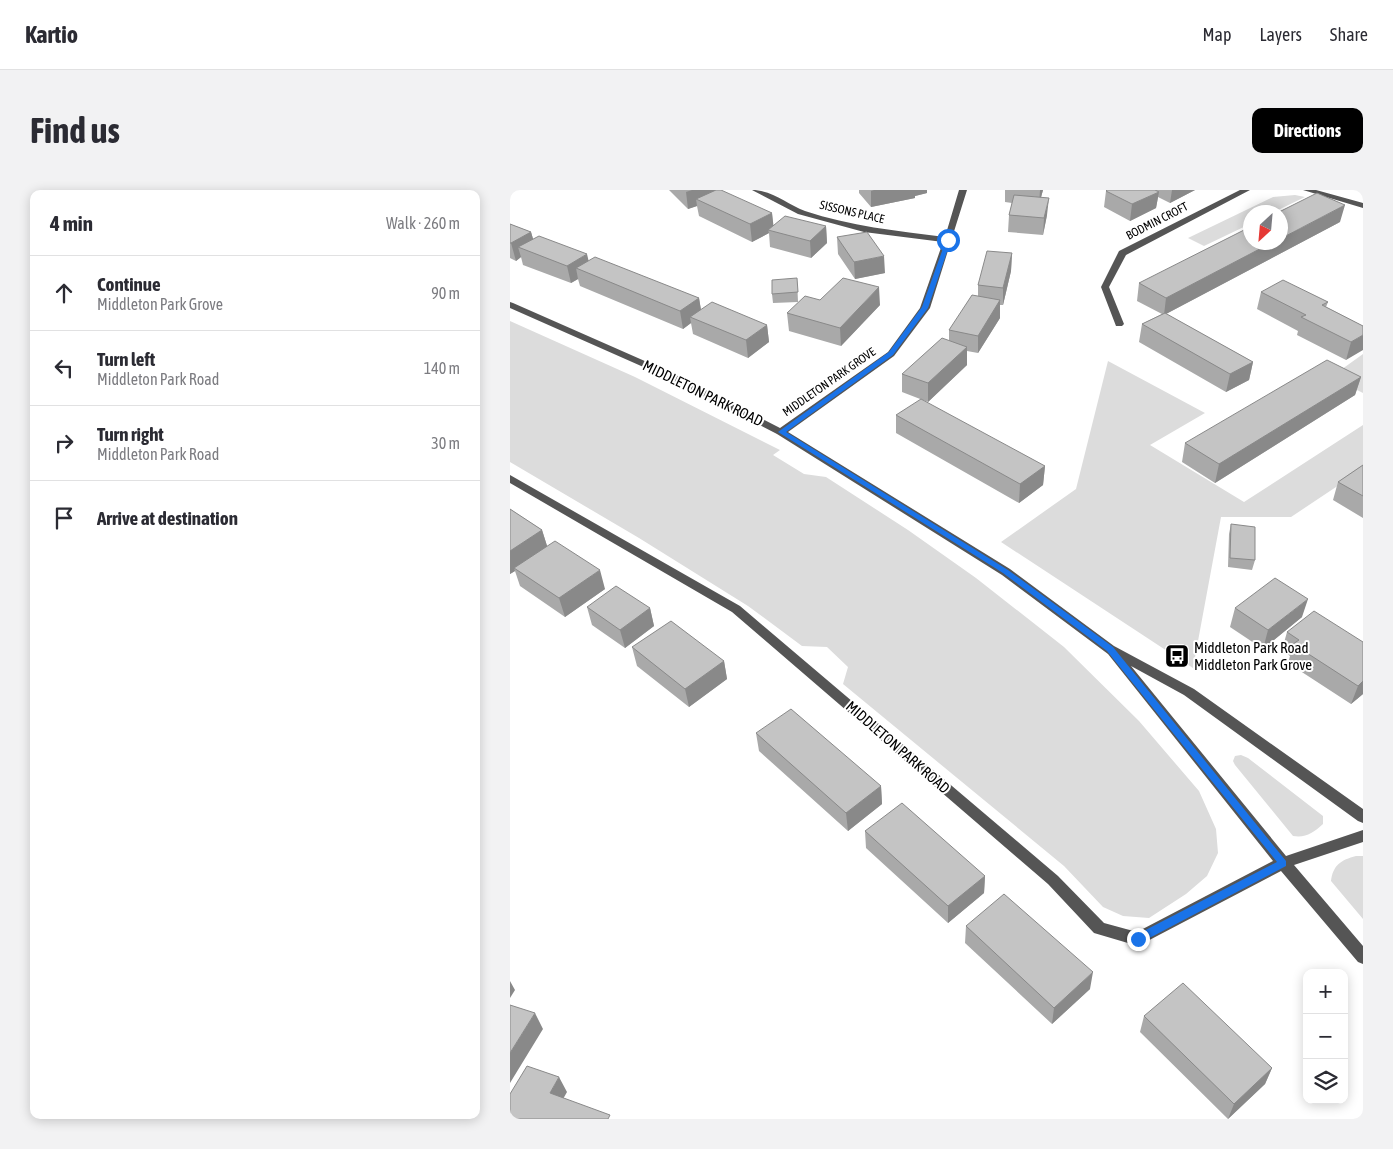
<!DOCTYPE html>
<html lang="en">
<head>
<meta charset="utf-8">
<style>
  :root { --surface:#fff; --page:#f2f2f3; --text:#2b2b33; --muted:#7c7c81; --line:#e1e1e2; --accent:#000 }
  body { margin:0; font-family:"Asap Condensed",sans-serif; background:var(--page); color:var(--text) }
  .controls { position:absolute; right:15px; bottom:15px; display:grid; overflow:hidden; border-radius:10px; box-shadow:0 2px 12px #0003 }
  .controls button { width:45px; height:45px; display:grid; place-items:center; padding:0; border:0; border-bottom:1px solid var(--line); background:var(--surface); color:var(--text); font:25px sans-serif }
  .compass { position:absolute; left:733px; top:15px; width:45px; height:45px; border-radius:50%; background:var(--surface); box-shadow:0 2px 12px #0003; rotate:206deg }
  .stop { position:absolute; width:15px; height:15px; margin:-11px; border:4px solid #1a73e8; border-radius:50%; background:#fff }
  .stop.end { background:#1a73e8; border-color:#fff; box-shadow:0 1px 5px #0008 }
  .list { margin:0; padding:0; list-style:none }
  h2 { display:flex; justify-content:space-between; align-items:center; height:65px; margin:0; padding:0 20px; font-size:21px }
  h2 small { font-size:16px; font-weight:400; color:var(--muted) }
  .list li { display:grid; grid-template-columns:32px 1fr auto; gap:15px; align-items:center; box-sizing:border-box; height:75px; padding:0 20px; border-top:1px solid var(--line) }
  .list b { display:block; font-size:19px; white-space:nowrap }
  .list p { margin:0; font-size:16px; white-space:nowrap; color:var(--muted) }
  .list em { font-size:16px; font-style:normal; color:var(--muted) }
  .icon { flex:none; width:28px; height:28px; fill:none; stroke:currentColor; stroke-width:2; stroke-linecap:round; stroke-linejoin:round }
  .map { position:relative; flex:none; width:853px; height:929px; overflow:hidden; border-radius:10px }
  header { display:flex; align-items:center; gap:30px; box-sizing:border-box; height:70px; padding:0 25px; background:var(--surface); border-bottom:1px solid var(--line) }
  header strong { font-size:24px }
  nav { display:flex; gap:28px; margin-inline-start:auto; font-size:18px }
  .intro { display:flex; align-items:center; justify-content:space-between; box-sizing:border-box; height:120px; padding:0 30px }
  h1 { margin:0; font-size:35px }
  .button { padding:12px 22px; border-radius:10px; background:var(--accent); color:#fff; font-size:18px; font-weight:700 }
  main { display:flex; gap:30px; padding:0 30px }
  aside { flex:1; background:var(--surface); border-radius:10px; box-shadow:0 2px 12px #0003 }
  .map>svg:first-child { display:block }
  .green { fill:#dcdcdc }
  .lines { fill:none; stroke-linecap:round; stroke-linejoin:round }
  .minor { fill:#555; fill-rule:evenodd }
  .wall { fill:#a9a9a9 }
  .shaded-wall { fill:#898989 }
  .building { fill:#c4c4c4; stroke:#898989 }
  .route { fill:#1a73e8 }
  .labels { text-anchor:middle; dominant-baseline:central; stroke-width:4; stroke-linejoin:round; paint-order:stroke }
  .far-street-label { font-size:12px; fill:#000; stroke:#fff }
  .street-label { font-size:15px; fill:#000; stroke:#fff }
  .poi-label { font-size:15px; fill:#000; stroke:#fff; text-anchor:start }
</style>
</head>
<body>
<header>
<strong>Kartio</strong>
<nav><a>Map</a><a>Layers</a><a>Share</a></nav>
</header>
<div class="intro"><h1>Find us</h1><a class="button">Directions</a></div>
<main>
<aside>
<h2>4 min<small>Walk · 260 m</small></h2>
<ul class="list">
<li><svg class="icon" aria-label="ahead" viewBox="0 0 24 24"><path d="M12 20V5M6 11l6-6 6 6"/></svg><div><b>Continue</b><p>Middleton Park Grove</p></div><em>90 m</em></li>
<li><svg class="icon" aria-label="left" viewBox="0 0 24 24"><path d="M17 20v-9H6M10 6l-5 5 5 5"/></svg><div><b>Turn left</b><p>Middleton Park Road</p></div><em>140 m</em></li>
<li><svg class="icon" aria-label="right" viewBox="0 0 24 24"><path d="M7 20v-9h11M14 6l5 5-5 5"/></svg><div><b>Turn right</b><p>Middleton Park Road</p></div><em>30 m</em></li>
<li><svg class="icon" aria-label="arrive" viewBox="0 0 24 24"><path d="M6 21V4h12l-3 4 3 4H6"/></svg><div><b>Arrive at destination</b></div></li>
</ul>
</aside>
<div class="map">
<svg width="853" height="929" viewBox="0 0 853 929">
  <rect width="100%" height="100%" fill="#fff"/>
  <!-- green -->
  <path class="green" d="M785,5L795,7L764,22H741L740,34L694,56L678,48L763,7Z
    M0,131L125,187L270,260L263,265L294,284L316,287L398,340L466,388L554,457L629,531L689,601L706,639L708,663L697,686L676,704L639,728L613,726L593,717L554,676L333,494L338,477L317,457L292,456L238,416L129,348L0,272Z
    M853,164V203L821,187Z
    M598,171L695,223L640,255L734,312L853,235V279L781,327H711L683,478L491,352L566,299Z
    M731,565L738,568L813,626V634C803,643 796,648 783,646L725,575L723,571L725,566Z
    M846,666H853V729L821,691C823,675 831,670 846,666Z"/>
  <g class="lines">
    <!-- minor -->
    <path class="minor" d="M242,0C262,0 277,14 295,21C340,36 387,41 435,47L449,0H457L420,118L384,166L278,242L500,379L604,456L684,499L853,619V633L848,631L674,505L621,476L776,666L853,640V652L784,675L853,756V774L848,772L771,681L628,756L584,743L538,694L222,422L0,293V285L230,416L548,686L594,733L627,742L763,671L598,464L492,385L267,244L156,187L0,118V112L3,113L162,183L270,238L378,162L410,118L433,52L354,42L288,24Z
      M730,0H740L616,65L599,97L614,134L612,136H606L591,97L609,61Z
      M793,0H806L853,13V18Z"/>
  </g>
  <!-- wall -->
  <path class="wall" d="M159,0H205L262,23L263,36H316L317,53L301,68L260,57L259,43L242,52L189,26L187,16L178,19Z
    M349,0H417V3L405,6V8L361,17L349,3Z
    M495,0H533L531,7L537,25L533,45L498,42L499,25L502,13L495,12Z
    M597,0H685L660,13L648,7L646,18L620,31L594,17L596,1Z
    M830,32L656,124L743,172L739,190L716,202L629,152L632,134L652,124L627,111L629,93Z
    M0,34L21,42L23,49L79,71L189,108L191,120L257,135L259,152L238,168L183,144L181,133L173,139L70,96L68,89L61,93L13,75L11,67L6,71L0,68Z
    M327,47L375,83L345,89L328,64Z
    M502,63L501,81L493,115H490V128L468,163L457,161V175L418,212L392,202V184L439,151V140L468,106V95Z
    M287,88L288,112L263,113L262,104Z
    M751,102L818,112L816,117L853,136L836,170L787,145L788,141L747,119Z
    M310,110L370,115L331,156L279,141L277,123Z
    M851,187L845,205L705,293L672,272L675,253Z
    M386,225L535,276L533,295L509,313L386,243Z
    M853,275V328L823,310L828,292Z
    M0,319L32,340L37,356L95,399L55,427L10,396L5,381L0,384Z
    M721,334L745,370L742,380L718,377L719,344Z
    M77,417L140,418L144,436L115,458L82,435Z
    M725,418L792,427L753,459L720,437Z
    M777,442L853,452V504L841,514L778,473L780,466L772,460Z
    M122,457L214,471L217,489L179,517L127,476Z
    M246,543L371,596L372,614L338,641L249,561Z
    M355,641L475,686L474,703L438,733L356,658Z
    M456,736L580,799L542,834L455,753Z
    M634,826L762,878L755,894L718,929L630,842Z"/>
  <!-- shaded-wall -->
  <path class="shaded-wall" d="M182,0H205L206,11L186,9L187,16L178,19L176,2Z
    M364,0H417V3L405,6V8L361,17V1Z
    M530,0H533L529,15Z
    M662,0H685L660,13Z
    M649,2L646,18L620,31L622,14Z
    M539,8L537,25L533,45L534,28Z
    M835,15L830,32L654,125L656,108L763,52H770V49Z
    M262,23L264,40H258L259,43L242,52L240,34Z
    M316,36L317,53L301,68L300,51Z
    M21,42L26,59L8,57L11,67L6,71L1,53Z
    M502,63L501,81L493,115V98Z
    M77,64L81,81L66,78L68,89L61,93L57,76Z
    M374,66L375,83L345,89L344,72Z
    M369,97L370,115L331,156L330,138Z
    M189,108L192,126L180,127L181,133L173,139L170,121Z
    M490,110V128L468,163V146Z
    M257,135L259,152L238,168L236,150Z
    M853,145V160L836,170L841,152Z
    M457,157V175L418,212V193Z
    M743,172L739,190L716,202L720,184Z
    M851,187L845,205L705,293L709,274Z
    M535,276L533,295L509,313L510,294Z
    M32,340L38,359L4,378L5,381L0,384V361Z
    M90,380L95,399L55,427L49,408Z
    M798,409L792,427L753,459L758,440Z
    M140,418L144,436L115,458L110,440Z
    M214,471L217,489L179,517L175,499Z
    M853,491V504L841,514L848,496Z
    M371,596L372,614L338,641L336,623Z
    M475,686L474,703L438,733V716Z
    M583,782L580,799L542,834L544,818Z
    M0,791L5,800L0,808Z
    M25,823L33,839L0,893V863Z
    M762,878L755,894L718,929L724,914Z
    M49,887L57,902L48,918L40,903Z"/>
  <!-- building -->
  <path class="building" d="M206,0H211L262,23L240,34L186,9Z
    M597,0H645L649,2L622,14L596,1Z
    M807,3L835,15L770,49V22H769Z
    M504,5L539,8L534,28L499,25Z
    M275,26L316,36L300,51L258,40Z
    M0,34L21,42L1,53H0Z
    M740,37V52H763L656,108L629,93Z
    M357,42L374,66L344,72L327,47Z
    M29,46L77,64L57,76L8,57Z
    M477,61L502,63L493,98L468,95Z
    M85,67L189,108L170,121L66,78Z
    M287,88L288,102L262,104V90Z
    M333,88L369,97L330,138L277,123L295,106L310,110Z
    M773,90L818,112L812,115L853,136V145L841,152L791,127L796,125L751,102Z
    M462,105L490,110L468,146L439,140Z
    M202,112L257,135L236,150L180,127Z
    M655,123L743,172L720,184L632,134Z
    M432,148L457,157L418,193L392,184Z
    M817,170L851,187L709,274L675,253Z
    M411,209L535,276L510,294L386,225Z
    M853,275V306L828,292Z
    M0,319L32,340L0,361Z
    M721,334L745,337V370L720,368Z
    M45,351L90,380L49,408L4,378Z
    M765,388L798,409L758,440L725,418Z
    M106,396L140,418L110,440L77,417Z
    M804,421L853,452V491L848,496L783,454L789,450L777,442Z
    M161,431L214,471L175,499L122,457Z
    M281,519L371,596L336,623L246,543Z
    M392,613L475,686L438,716L355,641Z
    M494,704L583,782L544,818L456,736Z
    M673,793L762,878L724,914L634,826Z
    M0,815L25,823L0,863Z
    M17,876L49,887L40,903L100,925L98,929H0V904Z"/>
  <!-- route -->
  <path class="route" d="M438,48L441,50L418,118L383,165L276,242L498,380L603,457L776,671V676L628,754L623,749L624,746L767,672L597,461L493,383L268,242L379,162L412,117L436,50Z"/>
  <!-- icons -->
  <defs>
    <symbol id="bus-square" viewBox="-11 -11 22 22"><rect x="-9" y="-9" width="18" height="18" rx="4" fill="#000" stroke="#fff"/><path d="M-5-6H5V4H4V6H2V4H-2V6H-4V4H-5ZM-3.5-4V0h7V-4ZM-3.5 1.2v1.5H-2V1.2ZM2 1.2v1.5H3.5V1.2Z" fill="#fff"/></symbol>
  </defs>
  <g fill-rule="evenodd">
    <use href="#bus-square" x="653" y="452" width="28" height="28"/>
  </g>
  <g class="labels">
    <!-- far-street labels -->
    <g class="far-street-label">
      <text transform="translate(342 22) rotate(13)">SISSONS PLACE</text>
      <text transform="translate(647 31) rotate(-27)">BODMIN CROFT</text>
      <text transform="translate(319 192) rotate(-35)">MIDDLETON PARK GROVE</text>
    </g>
    <!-- street labels -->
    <g class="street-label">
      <text transform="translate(193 203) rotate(26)">MIDDLETON PARK ROAD</text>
      <text transform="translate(388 557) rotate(41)">MIDDLETON PARK ROAD</text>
    </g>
    <!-- poi labels -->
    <g class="poi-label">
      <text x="684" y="457">Middleton Park Road<tspan x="684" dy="17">Middleton Park Grove</tspan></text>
    </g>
  </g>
</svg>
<div class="controls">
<button>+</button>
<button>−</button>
<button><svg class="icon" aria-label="layers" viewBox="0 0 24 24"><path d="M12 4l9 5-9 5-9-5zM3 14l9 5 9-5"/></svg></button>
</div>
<svg class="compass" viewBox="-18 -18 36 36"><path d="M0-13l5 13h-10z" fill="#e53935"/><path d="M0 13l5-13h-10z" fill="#7c7c81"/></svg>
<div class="stop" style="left:438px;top:50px"></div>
<div class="stop end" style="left:628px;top:749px"></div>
</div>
</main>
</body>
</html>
